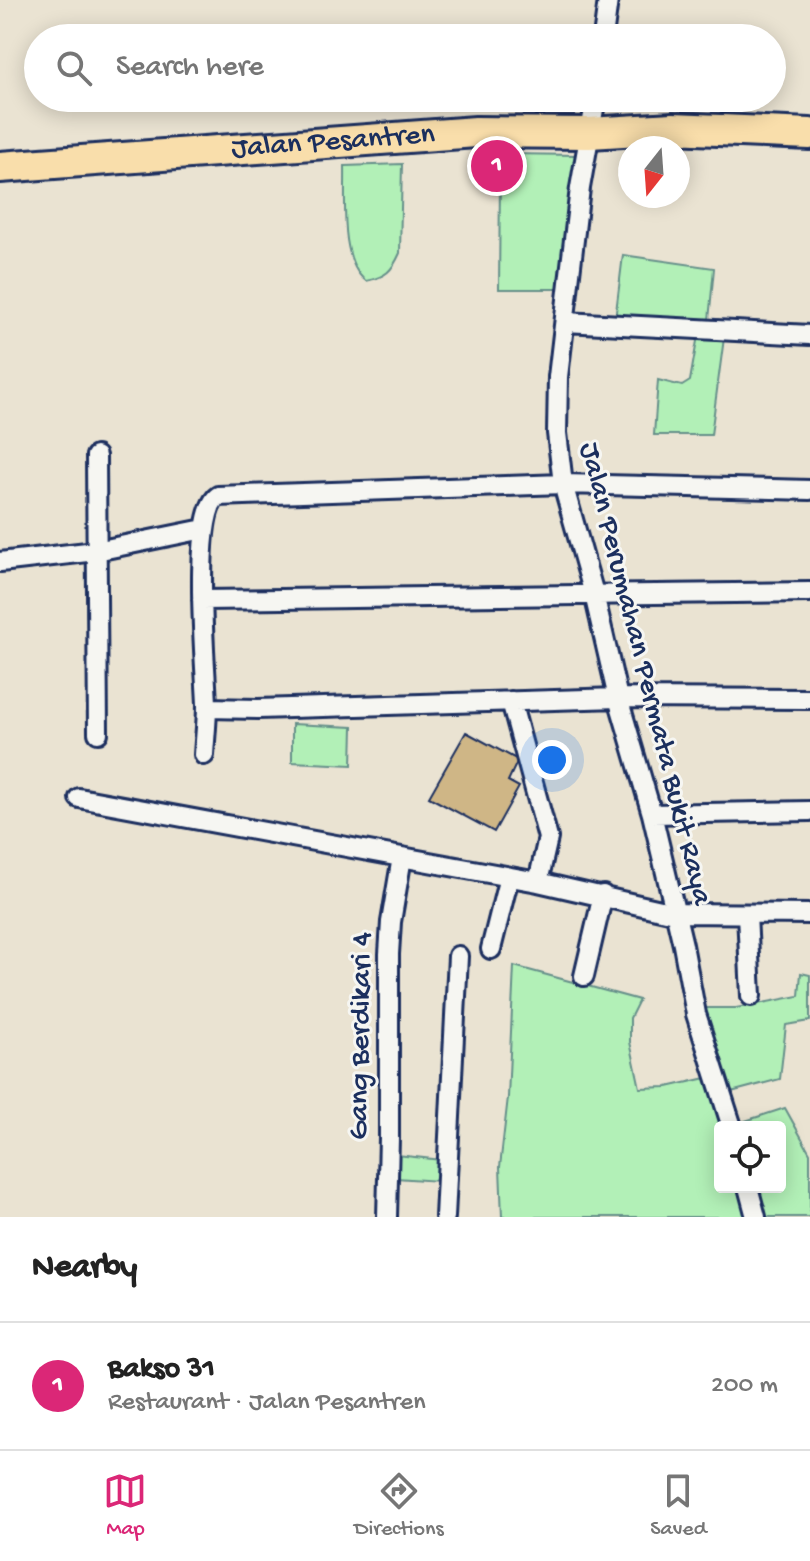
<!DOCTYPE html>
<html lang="en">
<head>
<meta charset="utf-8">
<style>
  :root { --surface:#fff; --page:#f2f2f2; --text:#222; --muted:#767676; --line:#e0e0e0; --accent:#db2777 }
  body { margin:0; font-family:"Gochi Hand",sans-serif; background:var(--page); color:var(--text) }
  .controls { position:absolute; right:24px; bottom:24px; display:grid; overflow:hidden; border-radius:8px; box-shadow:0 4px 20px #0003 }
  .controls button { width:72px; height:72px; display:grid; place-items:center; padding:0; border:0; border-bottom:2px solid var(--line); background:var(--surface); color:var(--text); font:40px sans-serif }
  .compass { position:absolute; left:618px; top:136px; width:72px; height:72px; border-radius:50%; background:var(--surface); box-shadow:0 4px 20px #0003; rotate:197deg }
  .you { position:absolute; left:552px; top:760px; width:28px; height:28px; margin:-20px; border:6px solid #fff; border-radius:50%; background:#1a73e8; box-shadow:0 0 0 12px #1a73e833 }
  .badge { display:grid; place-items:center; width:52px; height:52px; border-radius:50%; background:var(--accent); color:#fff; font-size:26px; font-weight:700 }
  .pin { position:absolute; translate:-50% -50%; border:4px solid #fff; box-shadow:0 2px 8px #0006 }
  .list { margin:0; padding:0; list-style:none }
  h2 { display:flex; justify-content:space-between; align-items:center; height:104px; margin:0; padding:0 32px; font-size:34px }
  h2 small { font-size:26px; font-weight:400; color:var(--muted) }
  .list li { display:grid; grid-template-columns:52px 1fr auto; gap:24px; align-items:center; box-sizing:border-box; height:128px; padding:0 32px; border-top:2px solid var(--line) }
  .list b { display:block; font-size:30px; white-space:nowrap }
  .list p { margin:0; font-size:26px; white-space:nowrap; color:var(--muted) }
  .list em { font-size:26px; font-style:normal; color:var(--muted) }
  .icon { flex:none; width:44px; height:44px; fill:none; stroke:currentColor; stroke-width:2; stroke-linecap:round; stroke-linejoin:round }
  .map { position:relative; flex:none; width:810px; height:1217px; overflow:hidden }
  .search { position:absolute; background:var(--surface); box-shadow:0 4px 20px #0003; left:24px; right:24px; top:24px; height:88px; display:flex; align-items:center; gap:20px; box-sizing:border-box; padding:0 28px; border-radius:44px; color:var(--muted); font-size:30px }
  .sheet { height:232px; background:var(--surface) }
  nav { display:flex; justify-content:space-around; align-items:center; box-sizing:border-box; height:112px; border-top:2px solid var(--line); background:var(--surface); font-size:22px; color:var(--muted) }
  nav a { display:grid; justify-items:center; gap:4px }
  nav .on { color:var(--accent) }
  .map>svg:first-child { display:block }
  .green { fill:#b2f0b7; stroke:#66908a; stroke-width:2 }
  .building { fill:#cfb686; stroke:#1b2f5e; stroke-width:2 }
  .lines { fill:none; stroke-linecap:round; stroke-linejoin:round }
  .street-casing { stroke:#1b2f5e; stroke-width:24 }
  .primary-casing { stroke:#1b2f5e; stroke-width:36 }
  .street { stroke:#f6f6f2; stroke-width:18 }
  .primary { stroke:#f9deab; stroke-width:30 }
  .labels { text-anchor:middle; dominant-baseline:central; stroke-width:6; stroke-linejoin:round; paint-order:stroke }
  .street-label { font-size:30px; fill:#1b2f5e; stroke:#f6f6f2 }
</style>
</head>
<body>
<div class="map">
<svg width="810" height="1217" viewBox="0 0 810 1217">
  <rect width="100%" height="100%" fill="#eae3d2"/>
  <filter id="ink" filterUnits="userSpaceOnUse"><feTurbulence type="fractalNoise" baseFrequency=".0125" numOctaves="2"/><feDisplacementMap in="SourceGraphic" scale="16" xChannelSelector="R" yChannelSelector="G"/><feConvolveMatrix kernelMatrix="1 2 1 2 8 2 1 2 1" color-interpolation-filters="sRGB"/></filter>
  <g filter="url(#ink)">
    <!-- green -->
    <path class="green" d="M507,154L578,155L562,289H499L500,179L505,178Z
      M402,164L400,253C392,271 386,277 366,281C339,261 346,198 345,166Z
      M623,255L714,268L709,320L706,327L615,320Z
      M698,335L724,338L711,435H654L658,380L682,386L690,381Z
      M292,724L353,727L352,765L292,762Z
      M514,966L639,1000L630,1018V1042L640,1088L667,1087L711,1077L724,1127H720V1187H741L749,1217H502L500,1167L508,1097Z
      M801,973L810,975V1021L786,1025L780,1079L731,1092L702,1008H736L799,996Z
      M785,1108L810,1153V1217H765L757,1187H780V1127H740L739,1123Z
      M397,1155L441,1160L439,1181L396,1178Z"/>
    <!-- building -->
    <path class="building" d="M489,153L507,154L505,178H489Z
      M466,732L518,760L508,781L519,787L494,832L429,797Z"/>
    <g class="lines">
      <defs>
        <path id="street" d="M603,38L608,0
          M596,98L580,188L558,377L557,433L563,484L594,594L618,698L652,814L683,945L696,1014L732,1127
          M565,322L810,335
          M96,456L98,733
          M0,562L96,551L204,529
          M202,600L810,592
          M511,701L548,838L538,882
          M207,708L258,709L618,698L810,699
          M204,755C205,738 207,721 207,705C206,668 191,515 218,496L563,484L810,490
          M79,798L538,882L674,913L810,914
          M652,814L810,811
          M747,914L751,996
          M491,949L509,877
          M584,976L603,895
          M748,1187L756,1217
          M387,1217L389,1138V954L391,922L402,857
          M445,1217L458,956"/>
        <g id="primary">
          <path id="s1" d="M0,167L476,132L589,133L673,128L810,134"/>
        </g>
      </defs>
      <!-- street casing -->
      <use href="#street" class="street-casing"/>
      <!-- primary casing -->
      <use href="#primary" class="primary-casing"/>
      <!-- street -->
      <use href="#street" class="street"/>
      <!-- primary -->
      <use href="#primary" class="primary"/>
    </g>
  </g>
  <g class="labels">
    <!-- street labels -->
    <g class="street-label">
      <text stroke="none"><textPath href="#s1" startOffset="334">Jalan Pesantren</textPath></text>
      <text transform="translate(644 674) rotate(76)">Jalan Perumahan Permata Bukit Raya</text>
      <text transform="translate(362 1036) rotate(-89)">Gang Berdikari 4</text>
    </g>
  </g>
</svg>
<div class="controls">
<button><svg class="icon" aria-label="locate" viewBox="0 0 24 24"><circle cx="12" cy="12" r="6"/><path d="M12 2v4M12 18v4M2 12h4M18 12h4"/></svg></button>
</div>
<svg class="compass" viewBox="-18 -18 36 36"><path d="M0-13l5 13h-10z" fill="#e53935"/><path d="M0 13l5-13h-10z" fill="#767676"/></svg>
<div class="you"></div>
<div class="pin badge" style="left:497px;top:166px">1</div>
<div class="search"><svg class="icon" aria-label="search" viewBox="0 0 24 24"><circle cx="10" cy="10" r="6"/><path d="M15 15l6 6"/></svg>Search here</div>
</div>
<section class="sheet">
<h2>Nearby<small></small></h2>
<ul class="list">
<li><span class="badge">1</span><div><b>Bakso 31</b><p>Restaurant · Jalan Pesantren</p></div><em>200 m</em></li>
</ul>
</section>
<nav>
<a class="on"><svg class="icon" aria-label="map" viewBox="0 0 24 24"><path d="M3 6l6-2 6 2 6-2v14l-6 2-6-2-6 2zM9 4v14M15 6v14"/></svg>Map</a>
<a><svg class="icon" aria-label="directions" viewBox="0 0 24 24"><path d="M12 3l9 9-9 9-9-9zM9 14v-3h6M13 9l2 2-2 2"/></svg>Directions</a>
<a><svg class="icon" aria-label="saved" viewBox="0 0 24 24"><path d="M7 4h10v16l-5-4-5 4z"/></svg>Saved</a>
</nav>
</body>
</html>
